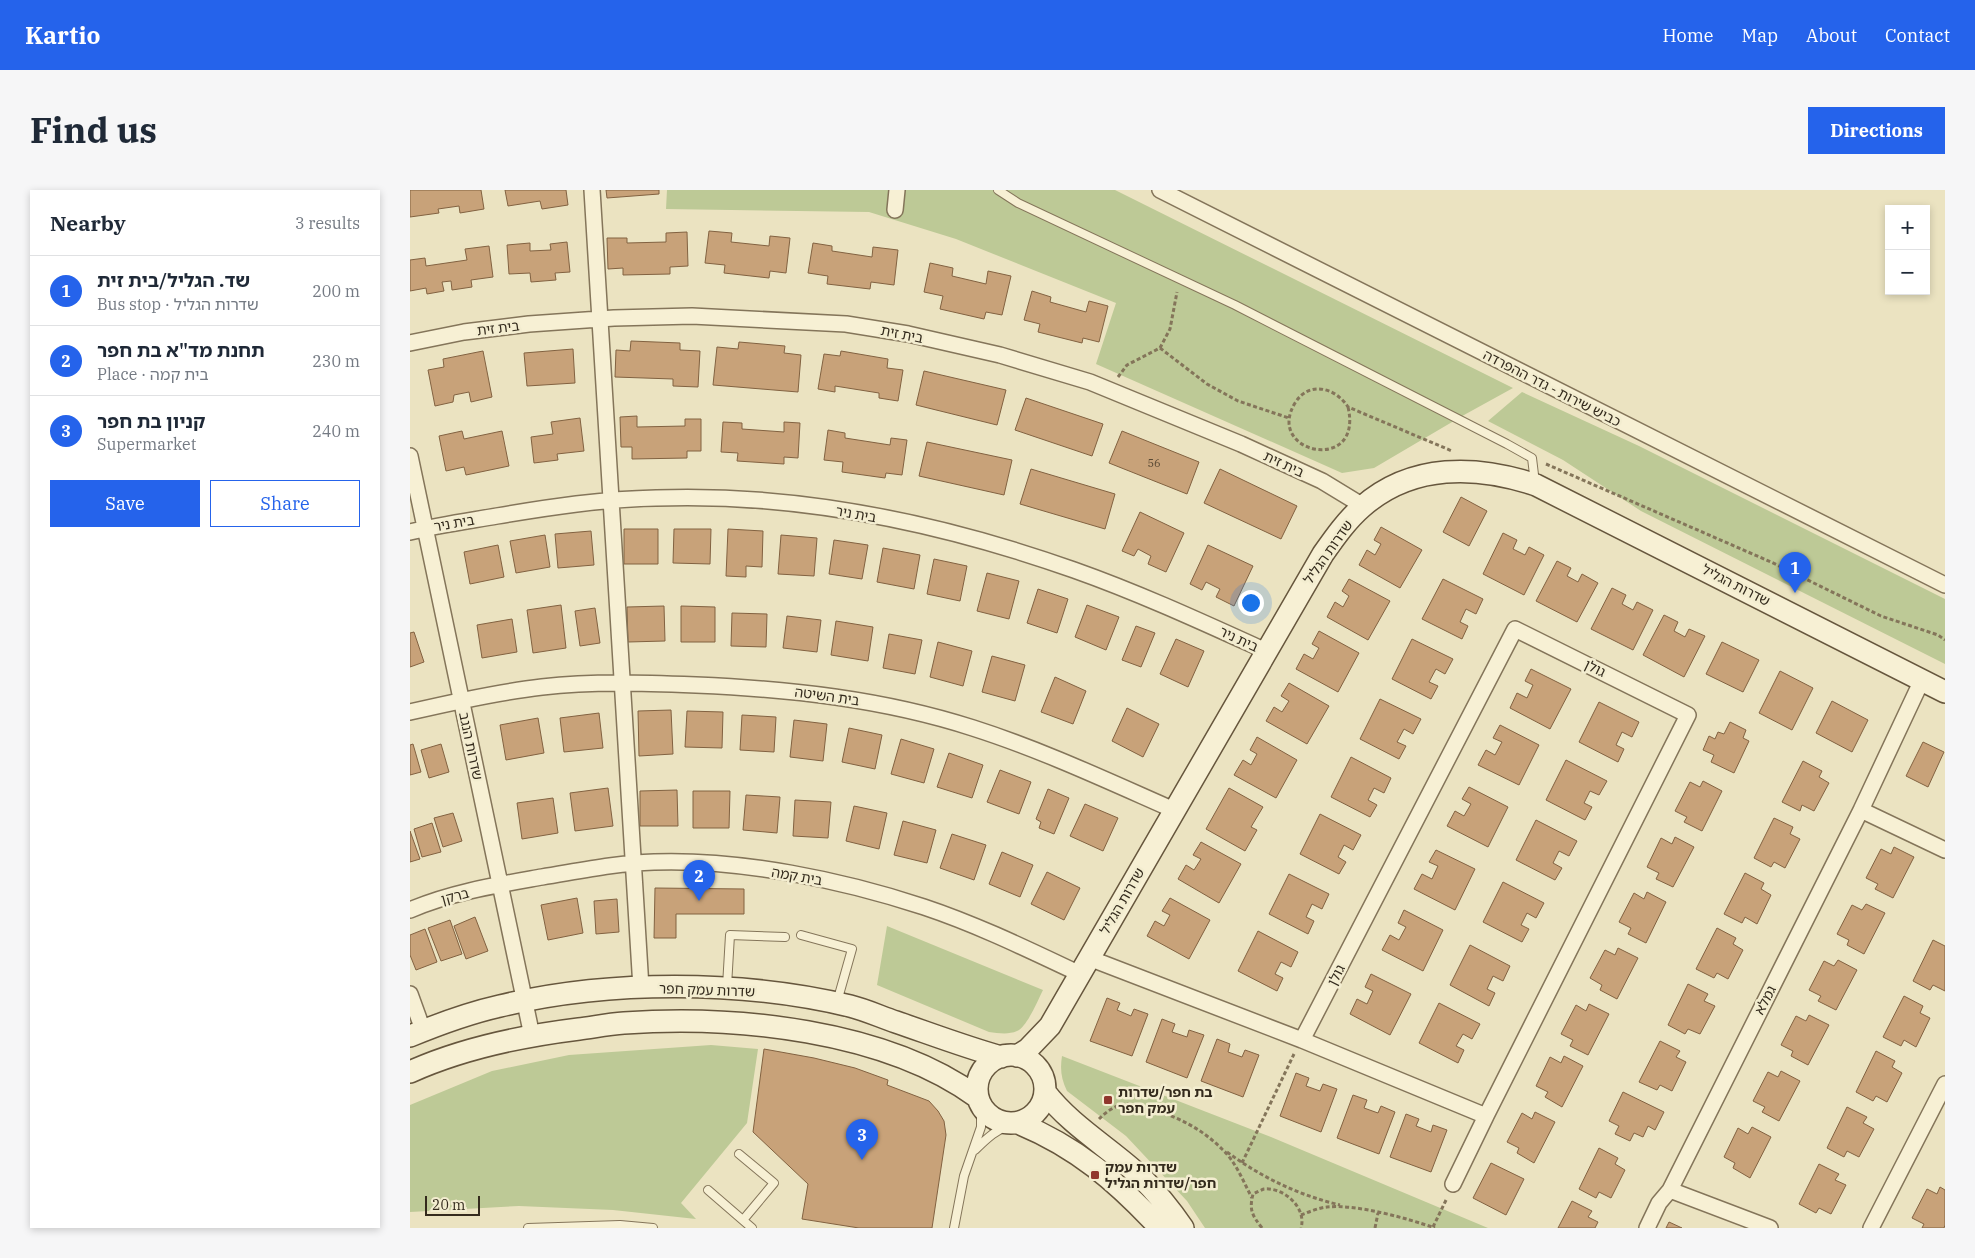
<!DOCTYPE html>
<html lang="en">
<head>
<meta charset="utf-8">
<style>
  :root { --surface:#fff; --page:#f6f6f7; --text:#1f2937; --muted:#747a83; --line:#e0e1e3; --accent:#2563eb }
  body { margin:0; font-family:"IBM Plex Serif","Noto Sans Hebrew",serif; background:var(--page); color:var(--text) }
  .controls { position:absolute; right:15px; top:15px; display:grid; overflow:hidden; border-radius:0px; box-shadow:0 2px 8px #0003 }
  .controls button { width:45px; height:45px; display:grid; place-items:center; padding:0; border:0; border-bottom:1px solid var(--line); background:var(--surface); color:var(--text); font:25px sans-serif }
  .scale { position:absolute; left:15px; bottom:12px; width:55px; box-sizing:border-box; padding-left:5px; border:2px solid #342b1d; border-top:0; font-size:14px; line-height:18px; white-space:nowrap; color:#342b1d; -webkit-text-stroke:4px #f3edd0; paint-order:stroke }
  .you { position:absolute; left:840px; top:412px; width:18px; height:18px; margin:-12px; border:4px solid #fff; border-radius:50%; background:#1a73e8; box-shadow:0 0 0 8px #1a73e833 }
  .badge { display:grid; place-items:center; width:32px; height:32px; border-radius:50%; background:var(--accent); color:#fff; font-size:16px; font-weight:700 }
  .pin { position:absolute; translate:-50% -41px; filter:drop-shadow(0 1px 2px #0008) }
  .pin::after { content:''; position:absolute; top:26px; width:18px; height:15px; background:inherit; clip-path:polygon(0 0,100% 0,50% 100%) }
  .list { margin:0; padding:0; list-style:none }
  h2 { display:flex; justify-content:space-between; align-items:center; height:65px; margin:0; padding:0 20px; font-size:21px }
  h2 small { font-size:16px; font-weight:400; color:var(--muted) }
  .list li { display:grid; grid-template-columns:32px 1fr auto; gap:15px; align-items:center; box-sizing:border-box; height:70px; padding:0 20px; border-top:1px solid var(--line) }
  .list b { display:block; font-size:19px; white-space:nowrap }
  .list p { margin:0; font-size:16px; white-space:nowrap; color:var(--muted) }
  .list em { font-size:16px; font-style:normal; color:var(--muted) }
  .actions { display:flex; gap:10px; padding:15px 20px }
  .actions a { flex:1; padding:11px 0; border:1px solid var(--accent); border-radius:0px; text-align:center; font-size:18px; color:var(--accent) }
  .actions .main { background:var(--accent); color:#fff }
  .map { position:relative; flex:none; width:1535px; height:1038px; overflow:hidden; border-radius:0px }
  header { display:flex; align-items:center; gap:30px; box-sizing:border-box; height:70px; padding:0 25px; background:var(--accent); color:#fff }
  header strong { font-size:24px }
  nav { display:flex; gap:28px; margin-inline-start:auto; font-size:18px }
  .intro { display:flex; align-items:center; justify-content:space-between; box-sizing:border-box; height:120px; padding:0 30px }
  h1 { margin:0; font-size:35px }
  .button { padding:12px 22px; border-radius:0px; background:var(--accent); color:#fff; font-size:18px; font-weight:700 }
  main { display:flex; gap:30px; padding:0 30px }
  aside { flex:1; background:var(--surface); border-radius:0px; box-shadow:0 2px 8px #0003 }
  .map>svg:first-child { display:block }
  .green { fill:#bdc996 }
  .building { fill:#c8a279; stroke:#826241 }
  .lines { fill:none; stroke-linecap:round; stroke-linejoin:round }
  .lane-casing { stroke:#84755a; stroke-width:10 }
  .street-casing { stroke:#84755a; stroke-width:18 }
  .secondary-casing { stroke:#66563d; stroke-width:24 }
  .path { stroke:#84755a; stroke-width:3; stroke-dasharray:4 2.5; stroke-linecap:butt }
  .lane { stroke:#f7f0d4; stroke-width:8 }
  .street { stroke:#f7f0d4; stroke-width:15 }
  .secondary { stroke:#f7f0d4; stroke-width:21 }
  .poi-dot { fill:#90372d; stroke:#f3edd0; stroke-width:2 }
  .labels { text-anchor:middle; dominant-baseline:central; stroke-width:5; stroke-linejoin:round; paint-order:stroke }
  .number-label { font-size:11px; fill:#594934 }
  .street-label { font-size:14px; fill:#342b1d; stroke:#f3edd0 }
  .poi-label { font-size:14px; font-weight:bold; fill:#342b1d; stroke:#f3edd0; text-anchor:start }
</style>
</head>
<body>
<header>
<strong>Kartio</strong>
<nav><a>Home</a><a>Map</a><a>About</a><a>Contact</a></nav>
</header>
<div class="intro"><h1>Find us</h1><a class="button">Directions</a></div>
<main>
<aside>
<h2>Nearby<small>3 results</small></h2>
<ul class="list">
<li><span class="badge">1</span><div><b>שד. הגליל/בית זית</b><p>Bus stop · שדרות הגליל</p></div><em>200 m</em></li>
<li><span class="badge">2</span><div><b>תחנת מד&quot;א בת חפר</b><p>Place · בית קמה</p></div><em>230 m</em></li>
<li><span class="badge">3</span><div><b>קניון בת חפר</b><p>Supermarket</p></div><em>240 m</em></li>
</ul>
<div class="actions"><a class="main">Save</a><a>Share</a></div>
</aside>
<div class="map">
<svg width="1535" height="1038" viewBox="0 0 1535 1038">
  <rect width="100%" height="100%" fill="#ebe3c1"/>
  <!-- green -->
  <path class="green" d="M257,0H705L1103,198L1054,225L964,278L932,283L686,174L706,113L546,49L459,22L256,19Z
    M1112,202L1229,256L1535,409V474L1231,321L1153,270L1078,231Z
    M477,736L633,800C628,810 617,837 607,841C598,845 588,843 579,842L467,795Z
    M301,855L348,859L337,933L271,1013L286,1029L203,1020L109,1016L0,1022V915L82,881L159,865Z
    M652,866L861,947L1078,1038H795L777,1011L716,946L657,901C651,889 650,879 652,866Z"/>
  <!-- building -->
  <path class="building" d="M0,0H71L74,19L50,23L49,16L28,19L29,23L0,27Z
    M95,0H156L158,15L132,19L130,11L98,16Z
    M196,0H249V4L197,8Z
    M299,41L322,43L321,52L359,56L360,46L380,48L376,83L360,81L359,88L314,83L315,75L295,73Z
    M277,42L278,76L260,77V84L213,85V78L198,79L197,48H217V53L256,52V43Z
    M157,52L160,82L145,83L146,90L121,92L120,83L99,84L97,55L120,53V61L141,60L140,54Z
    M403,53L422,56V61L462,67L463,57L488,60L484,95L461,92L460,99L417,94L418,86L398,83Z
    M79,56L83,87L61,90L62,97L42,100L41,91L32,92L34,101L17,104L16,98L0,101V70L15,68L16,76L57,70L55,59Z
    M520,73L543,78L542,86L576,94L578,81L601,86L592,125L576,122L574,129L530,119L533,106L514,102Z
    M622,101L641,107L640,112L676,122L679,111L698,116L689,152L673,148L672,153L628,142L630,134L614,130Z
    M221,151L270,153V160L290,161L288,197L263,196V189L205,187L206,160L220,161Z
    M329,152L375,156L374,163L391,165L388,202L303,195L307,157L328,159Z
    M163,159L165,193L117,196L114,163Z
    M73,161L82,207L61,212L59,202L44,205L43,212L25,216L18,180L34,177L33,169Z
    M431,161L478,169L477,178L493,180L488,211L469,208V203L425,196V202L408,199L414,164L430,166Z
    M514,181L596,200L587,235L506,215Z
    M616,208L693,234L682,266L605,240Z
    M227,226V237L275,236V229H291V261H277V268L222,269V257H211L210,227Z
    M170,228L174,261L147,264L148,270L124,273L121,247L143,244L141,232Z
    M313,232L332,233V239L374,242V232L390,233L388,268L374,267V274L327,271L328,263L311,262Z
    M418,240L435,243V248L480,255L481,248L497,250L492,285L476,283L475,288L432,282L433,272L414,270Z
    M52,241L54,249L92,241L99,276L56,285L54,277L36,281L29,246Z
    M712,241L789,272L777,304L699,273Z
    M517,252L602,270L594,305L509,286Z
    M621,279L705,304L695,339L610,314Z
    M810,279L887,316L871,349L794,313Z
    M1051,307L1077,321L1059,356L1033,342Z
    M730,322L774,343L756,382L738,374L741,366L728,359L724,366L712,361Z
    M971,337L1012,360L990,398L949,375L957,360L965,365L971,354L964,350Z
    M214,339H248V374H214Z
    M264,339H301L300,374L263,373Z
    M318,339L353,341L352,377L336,376V387L316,386Z
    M181,341L184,375L148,378L145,344Z
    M1093,343L1107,350L1103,359L1115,365L1119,357L1134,365L1114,405L1073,384Z
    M135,345L140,377L106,383L100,351Z
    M371,345L407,348L404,386L368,384Z
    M424,350L458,355L452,389L419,384Z
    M88,355L94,387L60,394L54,362Z
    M798,355L843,376L824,416L806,407L810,399L796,392L792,400L780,394Z
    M473,358L510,365L504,399L467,392Z
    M524,369L557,376L550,411L517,404Z
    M1147,371L1161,378L1157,386L1168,392L1172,384L1188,393L1167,432L1126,411Z
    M577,383L609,391L599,429L567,421Z
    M939,389L980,411L958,450L917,427L925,412L933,417L939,406L932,401Z
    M1033,389L1073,409L1066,424L1056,419L1050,432L1058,436L1052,449L1012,429Z
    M1202,398L1216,405L1212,414L1223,420L1227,412L1243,420L1223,460L1181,439Z
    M628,399L658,409L647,443L617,433Z
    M151,415L156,458L123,463L117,420Z
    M677,415L709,427L696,460L665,447Z
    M254,416L255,451L218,452L217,417Z
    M271,416L305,417V452H271Z
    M185,418L190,453L170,456L165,421Z
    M322,423L357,424L356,457L321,456Z
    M1254,425L1268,432L1264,441L1275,447L1279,439L1295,446L1274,487L1233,465Z
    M377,426L411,430L407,462L373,458Z
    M102,429L107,462L72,468L67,435Z
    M426,431L463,437L458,471L421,465Z
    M726,436L745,443L731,477L712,470Z
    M909,441L949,463L928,502L886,479L894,464L903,469L909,458L902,454Z
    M4,442L14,472L0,477V443Z
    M479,444L512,450L505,484L473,478Z
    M766,449L794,461L778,497L750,484Z
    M1002,449L1043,469L1035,484L1026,479L1019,492L1028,496L1021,509L982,489Z
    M528,452L562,461L553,496L520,487Z
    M1312,452L1349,470L1333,502L1296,484Z
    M582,466L615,475L605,511L572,502Z
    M1121,479L1161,499L1140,539L1100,518L1107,503L1117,508L1123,495L1115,491Z
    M1370,481L1403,498L1382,540L1349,523Z
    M645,487L676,501L663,534L631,522Z
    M879,493L919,516L897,554L856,531L864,517L872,522L879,511L871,506Z
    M970,509L1011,529L1003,544L994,539L987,552L996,556L989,569L950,549Z
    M1422,511L1458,530L1442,562L1406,543Z
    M1189,512L1229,532L1222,547L1212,542L1206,555L1214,559L1208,572L1169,552Z
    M717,518L749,534L733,567L702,551Z
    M261,520L263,564L229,566L228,521Z
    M277,521L313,522L312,558L275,557Z
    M189,523L193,558L154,562L150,528Z
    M332,525L366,527L364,562L330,560Z
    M128,528L134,563L96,570L90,535Z
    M384,530L417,534L413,571L380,567Z
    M1320,532L1336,540L1333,548L1339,551L1324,583L1301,572L1304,565L1293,560L1299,546L1305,549L1308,542L1314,544Z
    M1090,535L1129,555L1109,595L1068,575L1076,560L1085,565L1092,552L1083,548Z
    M439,538L472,545L465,579L432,572Z
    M847,547L887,570L866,608L824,585L833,570L841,575L847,564L840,560Z
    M491,549L524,559L514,593L481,584Z
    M1513,552L1534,562L1518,597L1496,586Z
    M3,554L11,582L0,585V555Z
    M31,554L39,582L19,588L11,560Z
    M539,563L573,575L562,608L527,597Z
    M941,567L981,588L974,603L964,598L958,610L967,615L960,627L921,607Z
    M1156,570L1197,591L1189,605L1180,601L1174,613L1182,617L1175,630L1136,610Z
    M1393,571L1412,581L1409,587L1419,593L1404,621L1392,615L1390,621L1372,612Z
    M590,580L621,592L609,624L577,612Z
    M1293,591L1312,601L1292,641L1274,632L1277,627L1265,621L1280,592L1290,597Z
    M1059,597L1098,617L1078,657L1037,636L1045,621L1054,626L1061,614L1052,609Z
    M198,598L203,636L165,641L160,603Z
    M819,598L853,617L841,637L847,640L835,661L796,639Z
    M638,599L659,608L644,644L629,638L631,632L626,629Z
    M267,600L268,636H230V601Z
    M283,601H320L319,638H283Z
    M336,605L370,607L367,643L333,640Z
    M143,608L148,643L112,649L107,613Z
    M385,610L421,612L418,648L383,646Z
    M675,614L708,628L693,661L660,646Z
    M444,616L477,623L469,659L436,651Z
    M43,623L52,651L33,657L24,628Z
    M910,624L951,645L943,660L934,655L928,667L936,672L929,684L890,664Z
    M1364,628L1383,637L1380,644L1390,649L1375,678L1364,672L1361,677L1344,668Z
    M1126,630L1167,651L1159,666L1149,661L1143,673L1152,678L1145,690L1106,670Z
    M493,631L526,640L517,673L484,665Z
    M22,633L31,662L12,667L4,639Z
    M0,641L10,669L0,672Z
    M542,644L576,655L564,690L530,678Z
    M1265,647L1284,657L1263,697L1246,689L1249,683L1237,677L1251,648L1262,654Z
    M791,652L831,674L809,713L768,689L776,675L784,680L791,669L783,665Z
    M1484,657L1504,667L1483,708L1465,699L1468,694L1456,688L1471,659L1481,664Z
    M1026,660L1065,679L1045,720L1004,699L1012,684L1022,689L1028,676L1019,672Z
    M592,662L623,675L610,707L579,694Z
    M637,682L670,698L654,730L621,714Z
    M1335,683L1354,693L1351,699L1361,705L1347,734L1335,727L1332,733L1314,724Z
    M879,684L919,704L912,719L902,714L896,727L904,731L898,744L859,724Z
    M1093,692L1134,713L1126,728L1117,723L1111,735L1119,739L1112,752L1073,732Z
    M245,698L334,699V724H266V748H244Z
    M1237,702L1256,712L1236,753L1218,744L1221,738L1209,732L1224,703L1234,709Z
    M167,708L173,743L138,750L131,715Z
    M760,708L800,730L779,769L737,746L745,731L754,736L760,725L752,721Z
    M207,709L209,742L186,744L184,711Z
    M1456,714L1475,723L1454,764L1437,755L1439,750L1427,744L1442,715L1452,720Z
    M994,720L1033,740L1013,781L972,760L980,745L989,750L996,737L988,733Z
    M65,727L78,761L56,769L44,736Z
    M40,730L52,764L31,771L18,738Z
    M1307,738L1326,748L1323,754L1333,760L1318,789L1307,783L1304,788L1286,779Z
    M15,739L27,772L6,780L0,765V745Z
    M848,741L888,762L881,777L871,772L865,784L873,788L867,801L828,781Z
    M1523,750L1535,756V801L1523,795L1520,800L1503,791Z
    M1060,755L1100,776L1093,791L1083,786L1077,799L1085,803L1079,816L1040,795Z
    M1208,758L1228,768L1207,809L1190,800L1192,795L1180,788L1195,760L1205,765Z
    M1428,770L1447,780L1426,820L1408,811L1411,806L1399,800L1414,771L1424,776Z
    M961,784L1001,804L980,845L940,824L947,809L957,814L963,801L955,797Z
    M1278,794L1298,804L1294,811L1305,816L1290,844L1278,839L1275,844L1258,835Z
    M1494,806L1513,816L1510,823L1520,828L1506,857L1494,850L1491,856L1473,847Z
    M697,808L710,813L707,820L721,826L724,819L738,824L722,866L680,851Z
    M1029,813L1070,834L1062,849L1053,844L1046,856L1054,860L1048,873L1009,853Z
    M1179,814L1199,824L1178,865L1160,856L1163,850L1151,844L1166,815L1176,821Z
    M1399,825L1419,835L1398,875L1381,866L1383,861L1371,855L1386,826L1396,831Z
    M752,829L765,834L762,842L777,847L779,840L794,845L777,888L736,872Z
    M807,849L820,854L818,862L832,867L835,860L849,865L833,907L791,891Z
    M1250,851L1270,861L1266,867L1276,872L1262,901L1250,895L1247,900L1229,892Z
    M354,859L404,868L445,878L478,890L477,895L519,911L528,921L534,931L536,945L522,1038H449L392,1029L398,994L343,942Z
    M1466,861L1485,871L1482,877L1492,883L1477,912L1466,906L1463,911L1446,902Z
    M1154,866L1173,876L1152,917L1135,907L1138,902L1126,896L1140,867L1151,873Z
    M1371,881L1390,891L1369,931L1352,922L1355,917L1343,911L1358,882L1368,887Z
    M886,883L899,888L896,896L910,901L913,894L927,899L911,942L870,926Z
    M1213,902L1254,922L1245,940L1238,936L1233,947L1224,943L1220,951L1205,944L1209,936L1199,931Z
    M943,905L957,910L954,918L968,923L971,916L985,922L969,964L927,948Z
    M1437,917L1457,927L1453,933L1464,939L1449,967L1437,961L1434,967L1417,958Z
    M1125,922L1145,932L1124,973L1107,963L1109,958L1097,952L1112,923L1122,929Z
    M996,924L1009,929L1006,936L1021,942L1023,935L1037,940L1021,982L980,967Z
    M1342,937L1361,947L1340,988L1323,978L1325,973L1314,967L1328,938L1338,944Z
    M1189,958L1208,968L1205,974L1215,980L1201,1008L1189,1002L1186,1008L1169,999Z
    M1081,973L1114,989L1096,1025L1063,1008Z
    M1409,974L1429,984L1425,990L1436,995L1421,1024L1409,1018L1406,1023L1389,1014Z
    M1530,997L1535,1000V1035L1534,1038H1512L1514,1034L1502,1028L1517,999L1527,1004Z
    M1162,1011L1182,1021L1178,1027L1188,1032L1185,1038H1148Z
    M1259,1032L1272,1038H1256Z"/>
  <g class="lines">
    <defs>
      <path id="lane" d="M588,0L608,13L825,115L1097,254L1122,268L1125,293
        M391,745L442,759L427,812
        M317,796L320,745L375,747
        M565,960C577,948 587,939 603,933
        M329,964L364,993L333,1030
        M298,1000L342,1038
        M118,1038L210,1035L243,1038
        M544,1038L554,986L571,937V917"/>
      <path id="street" d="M182,0L231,798
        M750,0L1535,395
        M485,20L487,0
        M0,153L54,142L119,134L204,128L282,126L436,134L498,144L590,165L680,192L831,254L912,291L953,316
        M0,266L122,846
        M0,342C29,335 58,331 87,326C140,317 193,309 246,308C387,303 531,333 664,380C729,403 792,432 856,461
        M0,522C43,512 88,502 132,497C183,491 235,493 286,495C380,499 473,509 563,538C632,560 698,591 764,620
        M1451,620L1535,660
        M0,720C42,702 87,695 132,687C169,681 206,673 244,672C331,669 432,690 514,717C568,735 619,760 670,784
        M679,768L892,850L1076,926L1278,525L1105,439L892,850
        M0,804L13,840
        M1043,994L1076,926
        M1237,1038L1249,1013L1260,1000
        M1360,1038L1260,1000L1451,620L1512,490
        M1461,1038L1535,894"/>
      <path id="secondary" d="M0,846C29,834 59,823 90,816C197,790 332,790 440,816C456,820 471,827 486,832C521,844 555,857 591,867
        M567 899a34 34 0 1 1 68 0a34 34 0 1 1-68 0Z
        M607,866L618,859L640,836L913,364C925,347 937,330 952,317C1002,273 1067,275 1126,295L1535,502
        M0,882C53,858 112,846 169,839C184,837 199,834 214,833C325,825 475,840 567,907
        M635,902C661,936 700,958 731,987C747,1003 760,1019 773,1038
        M608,933C667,957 707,992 750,1038"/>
    </defs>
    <!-- lane casing -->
    <use href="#lane" class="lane-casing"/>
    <!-- street casing -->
    <use href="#street" class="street-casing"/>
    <!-- secondary casing -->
    <use href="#secondary" class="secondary-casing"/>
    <!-- path -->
    <path class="path" d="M750,158L797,194L828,211L879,228
      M708,187L717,175L750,158L760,139L767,102
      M938,217C954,284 854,264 885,213C899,190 926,198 938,217L1042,261
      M1136,274L1361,372L1471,426L1528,445L1535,450
      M689,929C696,922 705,915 716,914C720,914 726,916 731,917C761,923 790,937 812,959C826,972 833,991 842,1008
      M817,962C851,987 888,1005 930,1015
      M832,973L884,864
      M891,1025C899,1022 908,1018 917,1017C947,1014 996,1028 1025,1038
      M1023,1037L1037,1008
      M852,1038C842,1025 839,1020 843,1004C847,1002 851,1000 854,999C874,997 897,1018 891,1038
      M965,1038L968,1023"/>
    <!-- lane -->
    <use href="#lane" class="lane"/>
    <!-- street -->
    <use href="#street" class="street"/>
    <!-- secondary -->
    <use href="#secondary" class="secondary"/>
  </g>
  <!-- markers -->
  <g class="poi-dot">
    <rect x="693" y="905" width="10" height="10" rx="2.5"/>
    <rect x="680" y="980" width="10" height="10" rx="2.5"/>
  </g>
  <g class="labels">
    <!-- number labels -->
    <g class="number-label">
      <text x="744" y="273">56</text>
    </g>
    <!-- street labels -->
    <g class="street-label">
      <text transform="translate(88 138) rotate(-7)">בית זית</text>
      <text transform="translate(492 144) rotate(11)">בית זית</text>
      <text transform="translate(1142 198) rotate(27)">כביש שירות - גדר ההפרדה</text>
      <text transform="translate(874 274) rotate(25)">בית זית</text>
      <text transform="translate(446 324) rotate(10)">בית ניר</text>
      <text transform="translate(44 333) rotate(-10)">בית ניר</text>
      <text transform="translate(918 362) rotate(-55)">שדרות הגליל</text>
      <text transform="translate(1326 395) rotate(27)">שדרות הגליל</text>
      <text transform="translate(829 449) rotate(25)">בית ניר</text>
      <text transform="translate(1185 478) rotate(26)">גולן</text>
      <text transform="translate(417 506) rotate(8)">בית השיטה</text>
      <text transform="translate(61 556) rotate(78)">שדרות הנגב</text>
      <text transform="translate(387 686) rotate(10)">בית קמה</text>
      <text transform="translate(45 706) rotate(-15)">ברקן</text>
      <text transform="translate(712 711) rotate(-60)">שדרות הגליל</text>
      <text transform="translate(926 785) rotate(-63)">גולן</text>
      <text transform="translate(297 800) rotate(2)">שדרות עמק חפר</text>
      <text transform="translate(1355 810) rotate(-63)">גמלא</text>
    </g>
    <!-- poi labels -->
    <g class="poi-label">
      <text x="708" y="902">בת חפר/שדרות<tspan x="708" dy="16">עמק חפר</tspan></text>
      <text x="695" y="977">שדרות עמק<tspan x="695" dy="16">חפר/שדרות הגליל</tspan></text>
    </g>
  </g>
</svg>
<div class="controls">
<button>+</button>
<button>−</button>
</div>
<div class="scale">20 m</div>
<div class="you"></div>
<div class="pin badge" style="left:1385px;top:403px">1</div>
<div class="pin badge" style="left:289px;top:711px">2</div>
<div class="pin badge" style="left:452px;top:970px">3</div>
</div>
</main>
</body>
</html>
